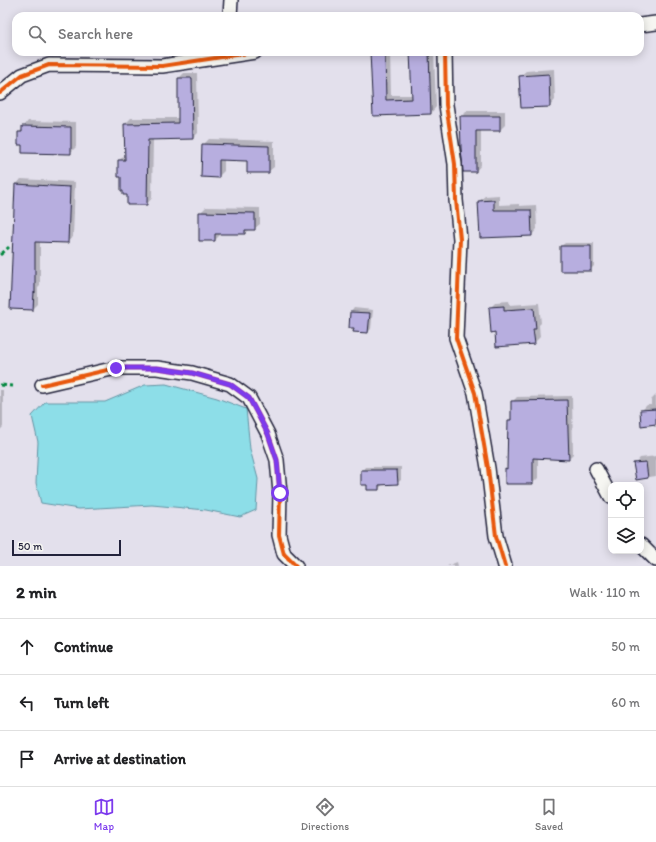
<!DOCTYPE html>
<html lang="en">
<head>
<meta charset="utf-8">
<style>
  :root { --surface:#fff; --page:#f2f2f2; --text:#202124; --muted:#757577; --line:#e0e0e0; --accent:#7c3aed }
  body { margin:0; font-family:Itim,sans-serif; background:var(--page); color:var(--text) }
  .controls { position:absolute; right:12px; bottom:12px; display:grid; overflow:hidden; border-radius:8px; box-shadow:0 2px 10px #0003 }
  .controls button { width:36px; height:36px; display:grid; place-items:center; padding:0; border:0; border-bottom:1px solid var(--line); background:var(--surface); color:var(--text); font:20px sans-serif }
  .scale { position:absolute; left:12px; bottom:10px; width:109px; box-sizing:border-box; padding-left:4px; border:2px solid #22223b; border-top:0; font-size:11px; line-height:14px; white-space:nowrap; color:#22223b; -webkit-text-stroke:3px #f6f6f2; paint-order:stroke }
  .stop { position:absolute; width:12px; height:12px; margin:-9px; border:3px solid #7c3aed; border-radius:50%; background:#fff }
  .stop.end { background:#7c3aed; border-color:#fff; box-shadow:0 1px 4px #0008 }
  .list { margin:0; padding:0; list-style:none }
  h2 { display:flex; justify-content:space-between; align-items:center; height:52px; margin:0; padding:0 16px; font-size:17px }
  h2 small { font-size:13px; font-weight:400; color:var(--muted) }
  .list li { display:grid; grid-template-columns:26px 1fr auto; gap:12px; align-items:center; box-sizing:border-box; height:56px; padding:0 16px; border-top:1px solid var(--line) }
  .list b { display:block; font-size:15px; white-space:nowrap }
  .list em { font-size:13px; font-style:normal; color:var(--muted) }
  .icon { flex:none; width:22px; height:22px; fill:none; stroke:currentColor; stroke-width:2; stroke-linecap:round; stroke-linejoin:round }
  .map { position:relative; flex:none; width:656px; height:566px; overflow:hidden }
  .search { position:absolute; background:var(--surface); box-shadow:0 2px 10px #0003; left:12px; right:12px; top:12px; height:44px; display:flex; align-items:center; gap:10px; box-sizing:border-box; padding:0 14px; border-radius:12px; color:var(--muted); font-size:15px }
  .sheet { height:220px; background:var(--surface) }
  nav { display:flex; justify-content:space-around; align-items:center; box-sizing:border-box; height:56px; border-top:1px solid var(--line); background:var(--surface); font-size:11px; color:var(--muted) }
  nav a { display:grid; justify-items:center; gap:2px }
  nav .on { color:var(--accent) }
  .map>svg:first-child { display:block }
  .water { fill:#8ddee8; stroke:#6293a3 }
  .shadow { fill:#0003 }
  .building { fill:#b7aedf; stroke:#22223b }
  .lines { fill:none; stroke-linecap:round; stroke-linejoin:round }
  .street-casing { stroke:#22223b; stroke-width:16 }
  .street { stroke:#f6f6f2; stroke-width:13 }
  .quiet { stroke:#00873e; stroke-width:3; stroke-dasharray:6 3; stroke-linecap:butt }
  .cycleway-casing { stroke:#f6f6f2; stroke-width:6 }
  .cycleway { stroke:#e8590c; stroke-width:4 }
  .route { stroke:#7c3aed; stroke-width:5 }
</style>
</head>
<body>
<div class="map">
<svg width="656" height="566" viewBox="0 0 656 566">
  <rect width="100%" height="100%" fill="#e3e0ec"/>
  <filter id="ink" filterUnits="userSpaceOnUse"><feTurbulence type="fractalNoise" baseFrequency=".025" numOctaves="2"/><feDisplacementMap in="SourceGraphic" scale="8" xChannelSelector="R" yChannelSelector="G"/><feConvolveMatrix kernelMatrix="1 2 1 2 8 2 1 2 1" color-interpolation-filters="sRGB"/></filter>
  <g filter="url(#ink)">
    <!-- water -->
    <path class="water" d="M166,384L217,398L246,409L250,449L258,479L256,510L240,517L206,510L152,505L79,509L41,503L36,483L38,442L32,416L45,402H105L145,385Z"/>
    <!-- shadow -->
    <path class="shadow" d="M371,52H390L391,95H412L411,52H434L436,107L431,113L374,115Z
      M554,69L555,100L550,106L522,107L520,76L526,71Z
      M184,73H197L198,133L193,138L153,139L152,198L147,204L128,194L119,160L126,155L125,124L131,118H179V78Z
      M467,111H505V125L500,130H481V165L476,171L461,117Z
      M28,121L76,122V147L70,153L19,133Z
      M209,139L274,141V167L268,172L248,160L224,159V171L218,177L203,145Z
      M21,179L75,182L73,237L67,242L40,241V286L38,288V304L33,309L16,185Z
      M499,195V205L519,204V206L536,205L537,229L532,235L479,201L485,196Z
      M206,207L260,208V224L254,229H249L245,233H220V235L215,240L200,213Z
      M565,243H594V266L590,270L561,246Z
      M509,301L510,305L539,303L541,323L539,325L540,337L534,343L496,331L490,308L496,302Z
      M354,308L373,310L371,329L368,332L355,327H350L351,312Z
      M0,390H3V427L0,430Z
      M656,395V427H654V423L641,411L647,405H651V400Z
      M572,396L573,454L568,459L538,458V478L533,483L506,469L508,467L509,420L512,417V402L517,397Z
      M656,456V476L636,479L635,464L640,458Z
      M365,467H401V480L397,483L382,484V485L379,489L368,484L362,471Z
      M457,562L458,566H447Z"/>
    <!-- building -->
    <path class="building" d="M370,52H385L386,100L412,99L410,52H429L431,114L373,116Z
      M549,74L550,107L521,108L519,76Z
      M178,78H192L193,139L148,140L147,205H127V195H123V191H121V177H118V160H125L124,124L178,123Z
      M460,116H500V131H476V172H463L461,148Z
      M22,126L71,127V154L22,153V145H18V132H22Z
      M202,144L269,146V173H247V161L219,160V178L201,177Z
      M15,184L70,187L68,243L35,242V293L34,292L33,310L10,309Z
      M494,200V210H531L532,236L480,238L478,201Z
      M199,212L255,213V230H245V234H215V241H199Z
      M560,246H591V271H560Z
      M504,306V310L534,308L536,329H533L535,344L496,347L495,332L491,333L489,307Z
      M350,312L370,313L368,333L353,332L354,328H349Z
      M567,400L569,460L533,458V484H505V468L507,469L508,420H511V401Z
      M656,409V424L641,426L640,410Z
      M646,462L648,478L636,480L633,463Z
      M361,470H397L398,484L379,485V490H367V485H361Z"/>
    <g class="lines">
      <defs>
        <path id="street" d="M230,16L231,0
          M640,25L656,23
          M445,52L446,105L455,164L456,200L460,239L456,338L475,393L488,468L496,536L505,566
          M0,93L22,75L49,65L162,66L255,52
          M42,385L116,368H157L192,373L230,384L249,398L268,434L277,460L280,493L279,535L284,554L296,566
          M596,469L611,497
          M641,545L656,560"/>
      </defs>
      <!-- street casing -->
      <use href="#street" class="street-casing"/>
      <!-- street -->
      <use href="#street" class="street"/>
      <!-- quiet -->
      <path class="quiet" d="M0,255L9,247
        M0,385L13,386"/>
      <defs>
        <path id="cycleway" d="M445,52L446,105L455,164L456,200L460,239L456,338L475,393L488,468L496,536L505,566
          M0,93L22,75L49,65L162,66L255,52
          M42,385L116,368H157L192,373L230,384L249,398L268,434L277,460L280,493L279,535L284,554L296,566"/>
      </defs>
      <!-- cycleway casing -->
      <use href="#cycleway" class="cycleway-casing"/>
      <!-- cycleway -->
      <use href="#cycleway" class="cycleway"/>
    </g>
  </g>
  <g class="lines" filter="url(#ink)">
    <!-- route -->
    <path class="route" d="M116,368H157L192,373L230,384L249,398L268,434L277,460L280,493"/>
  </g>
</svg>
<div class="controls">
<button><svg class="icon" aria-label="locate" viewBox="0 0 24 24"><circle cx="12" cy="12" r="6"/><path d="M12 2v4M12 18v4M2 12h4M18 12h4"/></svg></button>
<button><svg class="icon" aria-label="layers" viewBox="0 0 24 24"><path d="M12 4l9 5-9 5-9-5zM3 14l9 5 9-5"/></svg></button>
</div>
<div class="scale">50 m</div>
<div class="stop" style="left:280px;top:493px"></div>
<div class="stop end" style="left:116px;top:368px"></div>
<div class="search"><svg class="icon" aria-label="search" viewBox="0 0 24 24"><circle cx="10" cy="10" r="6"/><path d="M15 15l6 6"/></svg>Search here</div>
</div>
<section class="sheet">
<h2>2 min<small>Walk · 110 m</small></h2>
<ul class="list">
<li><svg class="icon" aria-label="ahead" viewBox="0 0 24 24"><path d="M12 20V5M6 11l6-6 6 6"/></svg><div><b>Continue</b></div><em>50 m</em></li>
<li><svg class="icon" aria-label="left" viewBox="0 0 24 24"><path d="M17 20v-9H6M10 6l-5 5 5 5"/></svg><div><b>Turn left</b></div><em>60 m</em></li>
<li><svg class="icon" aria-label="arrive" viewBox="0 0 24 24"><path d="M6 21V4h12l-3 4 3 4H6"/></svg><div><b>Arrive at destination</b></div></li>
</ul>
</section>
<nav>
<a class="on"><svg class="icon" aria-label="map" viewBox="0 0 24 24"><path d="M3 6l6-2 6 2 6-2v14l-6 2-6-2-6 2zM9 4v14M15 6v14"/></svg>Map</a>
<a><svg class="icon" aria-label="directions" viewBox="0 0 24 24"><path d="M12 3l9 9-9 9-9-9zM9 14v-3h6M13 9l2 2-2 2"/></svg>Directions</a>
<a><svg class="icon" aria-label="saved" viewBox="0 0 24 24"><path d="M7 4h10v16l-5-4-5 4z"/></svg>Saved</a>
</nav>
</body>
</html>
